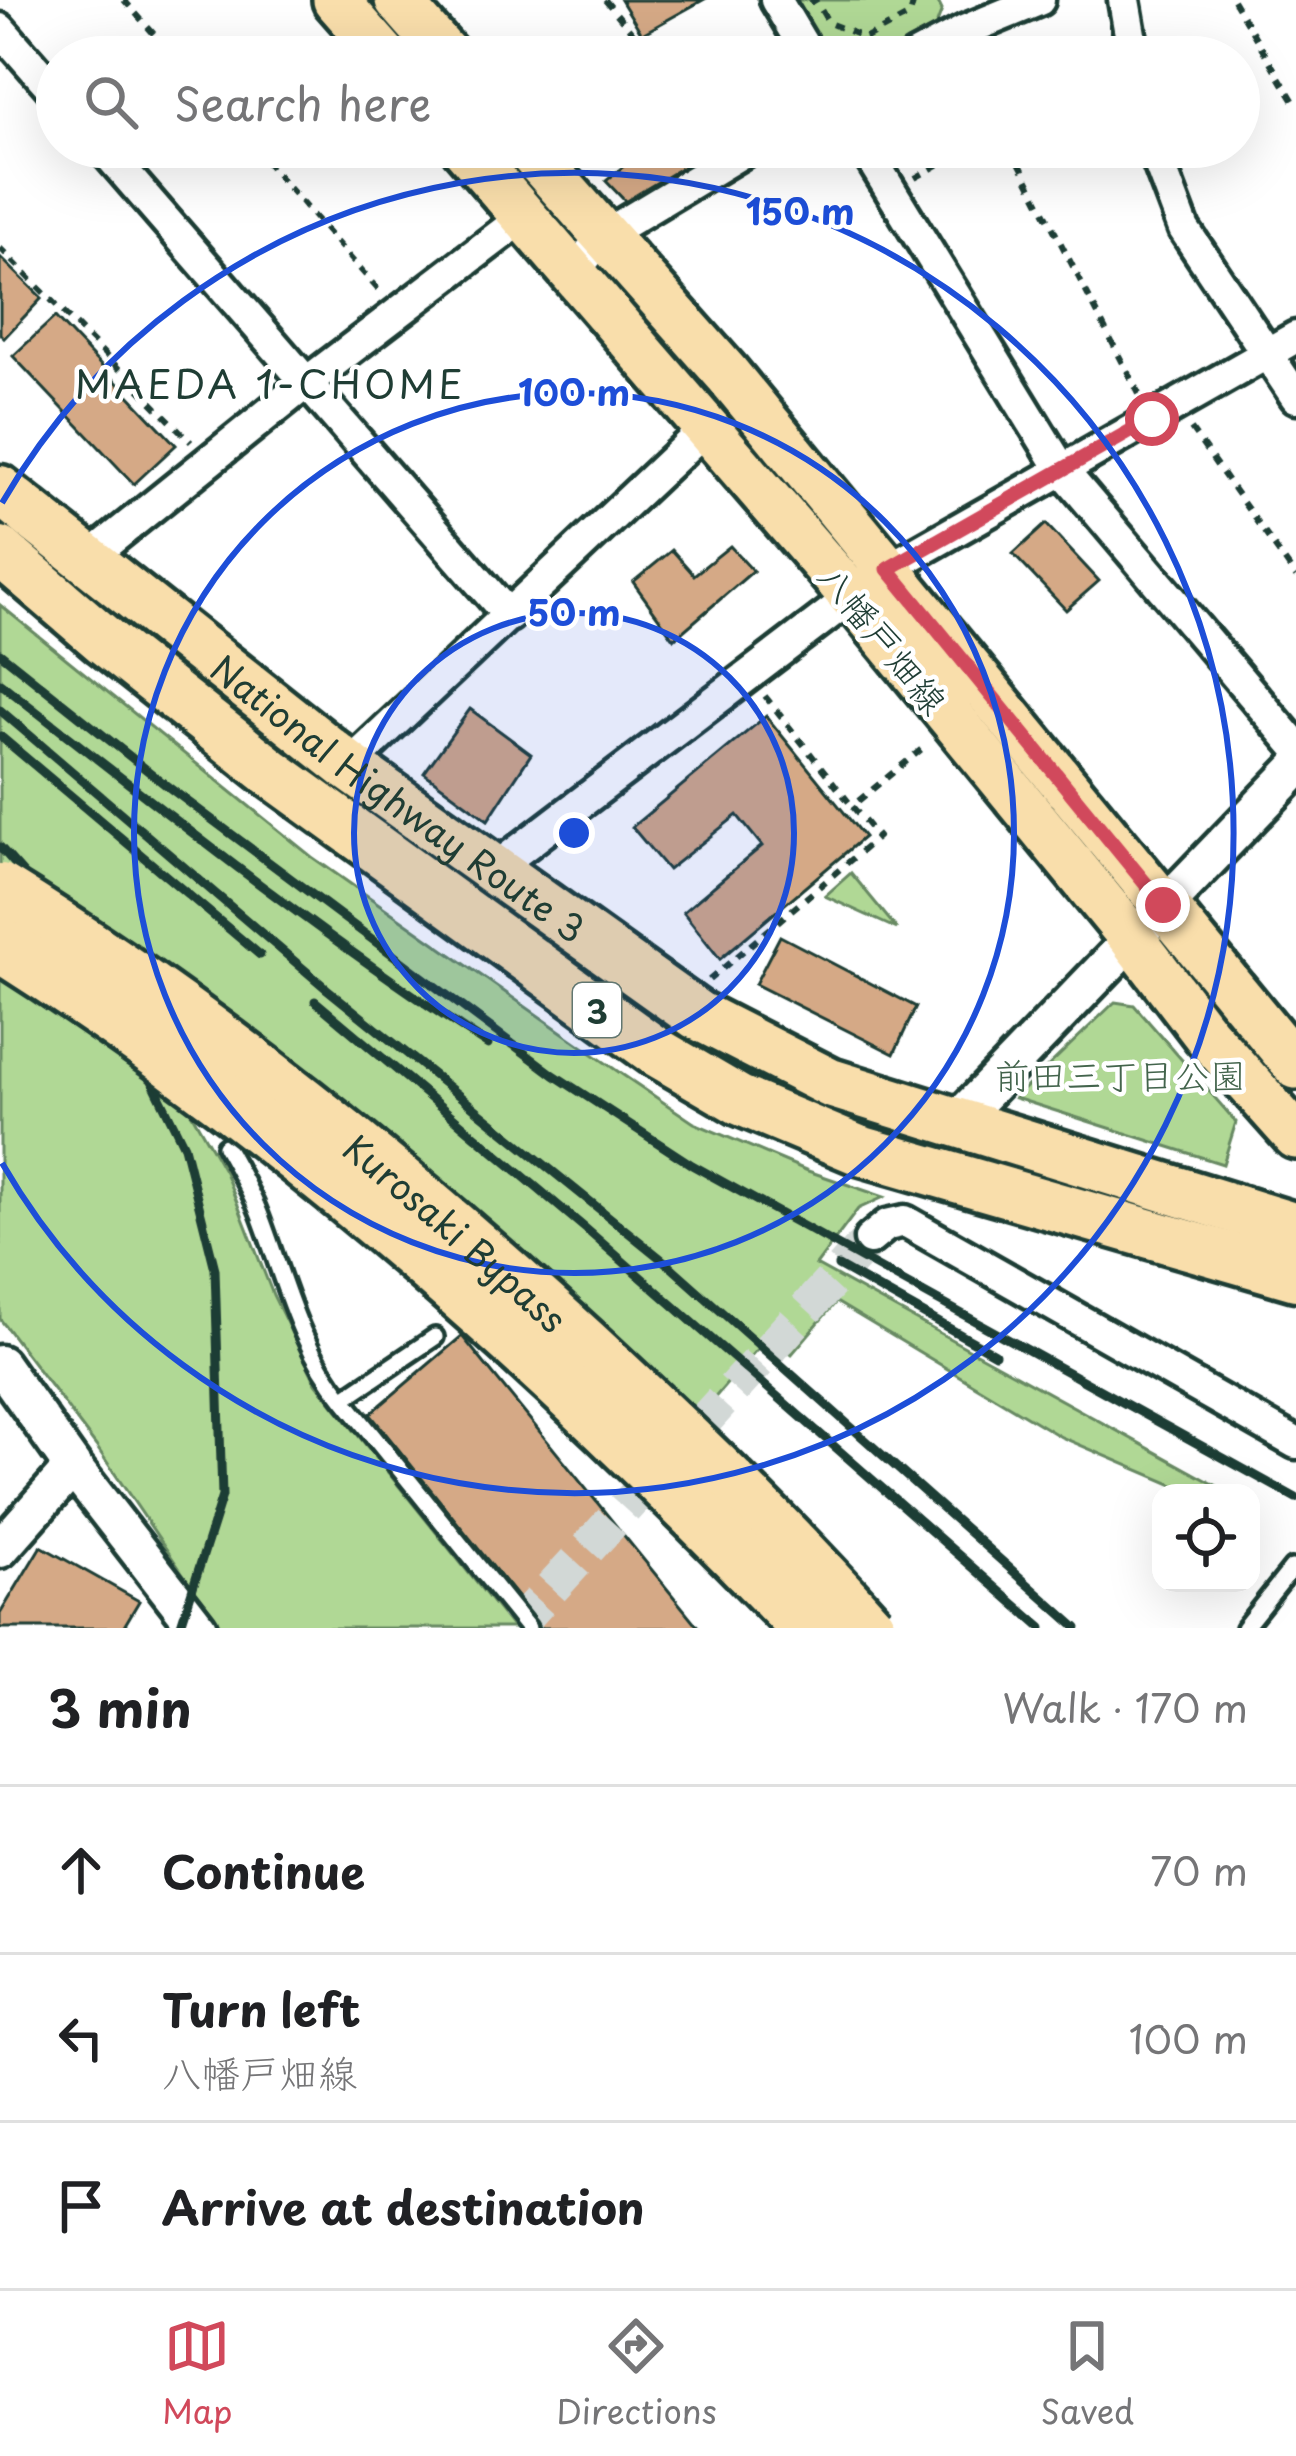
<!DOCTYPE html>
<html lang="en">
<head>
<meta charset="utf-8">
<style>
  :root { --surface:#fff; --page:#f2f2f2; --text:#202124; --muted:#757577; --line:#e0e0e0; --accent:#d1495b }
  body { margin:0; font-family:"Playpen Sans","Klee One",sans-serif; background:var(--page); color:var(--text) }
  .controls { position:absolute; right:36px; bottom:36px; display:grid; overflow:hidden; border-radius:24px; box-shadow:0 12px 48px #0002 }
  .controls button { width:108px; height:108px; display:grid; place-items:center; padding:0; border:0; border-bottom:3px solid var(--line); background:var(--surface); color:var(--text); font:60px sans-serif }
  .stop { position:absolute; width:36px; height:36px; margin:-27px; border:9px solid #d1495b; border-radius:50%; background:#fff }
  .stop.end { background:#d1495b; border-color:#fff; box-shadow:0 3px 12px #0008 }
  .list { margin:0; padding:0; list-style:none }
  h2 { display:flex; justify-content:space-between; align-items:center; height:156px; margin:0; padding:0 48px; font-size:51px }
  h2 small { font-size:39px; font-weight:400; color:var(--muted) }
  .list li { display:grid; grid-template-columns:78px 1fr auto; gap:36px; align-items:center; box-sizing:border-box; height:168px; padding:0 48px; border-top:3px solid var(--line) }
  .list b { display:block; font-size:45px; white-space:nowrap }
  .list p { margin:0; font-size:39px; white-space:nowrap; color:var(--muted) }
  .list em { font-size:39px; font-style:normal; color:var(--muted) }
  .icon { flex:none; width:66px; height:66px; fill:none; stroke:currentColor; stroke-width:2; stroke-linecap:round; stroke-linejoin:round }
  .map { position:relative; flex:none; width:1296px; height:1628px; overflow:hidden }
  .search { position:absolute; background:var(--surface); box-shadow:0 12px 48px #0002; left:36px; right:36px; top:36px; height:132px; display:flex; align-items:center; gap:30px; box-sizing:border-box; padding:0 42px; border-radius:66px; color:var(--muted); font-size:45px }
  .sheet { height:660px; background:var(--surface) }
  nav { display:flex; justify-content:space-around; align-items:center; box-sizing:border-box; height:168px; border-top:3px solid var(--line); background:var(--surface); font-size:33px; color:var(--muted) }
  nav a { display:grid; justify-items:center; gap:6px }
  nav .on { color:var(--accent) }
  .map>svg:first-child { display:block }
  .green { fill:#b0d895; stroke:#688a64; stroke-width:3 }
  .building { fill:#d5a986; stroke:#1f3d34; stroke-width:3 }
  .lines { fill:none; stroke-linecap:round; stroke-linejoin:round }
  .tertiary-tunnel { stroke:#d2d8d6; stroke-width:36; stroke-dasharray:36 18; stroke-linecap:butt }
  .service-casing { stroke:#1f3d34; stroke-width:24 }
  .minor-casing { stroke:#1f3d34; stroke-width:39 }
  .tertiary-casing { stroke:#1f3d34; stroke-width:45 }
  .primary-casing { stroke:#1f3d34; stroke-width:54 }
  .trunk-casing { stroke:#1f3d34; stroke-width:57 }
  .path { stroke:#1f3d34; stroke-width:6; stroke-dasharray:9 9; stroke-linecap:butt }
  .service { stroke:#fff; stroke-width:15 }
  .minor { stroke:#fff; stroke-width:30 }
  .tertiary { stroke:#fff; stroke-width:36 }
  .primary { stroke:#f9deab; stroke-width:45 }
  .trunk { stroke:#f9deab; stroke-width:48 }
  .rail { stroke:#1f3d34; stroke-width:9 }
  .motorway-bridge-casing { stroke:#1f3d34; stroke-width:63; stroke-linecap:butt }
  .motorway-bridge { stroke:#f9deab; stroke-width:54 }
  .route { stroke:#d1495b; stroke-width:15 }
  .ring { fill:none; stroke:#1d4ed8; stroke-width:6 }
  .labels { text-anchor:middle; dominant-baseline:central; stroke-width:9; stroke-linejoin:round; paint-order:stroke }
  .shield { fill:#fff; stroke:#627771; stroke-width:3 }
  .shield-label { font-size:33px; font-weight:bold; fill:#1f3d34 }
  .street-label { font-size:36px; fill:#1f3d34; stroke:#fff }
  .park-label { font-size:36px; fill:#43644c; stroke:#fff }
  .neighbourhood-label { font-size:39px; letter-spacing:3px; fill:#1f3d34; stroke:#fff }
  .centre { fill:#1d4ed8; stroke:#fff; stroke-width:6 }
  .ring-label { font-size:36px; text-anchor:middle; font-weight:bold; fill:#1d4ed8; stroke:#fff; stroke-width:9; stroke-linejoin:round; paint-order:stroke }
</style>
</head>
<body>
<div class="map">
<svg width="1296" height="1628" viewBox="0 0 1296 1628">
  <rect width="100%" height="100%" fill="#fff"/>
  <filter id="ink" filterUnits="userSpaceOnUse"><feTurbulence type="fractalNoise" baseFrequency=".00833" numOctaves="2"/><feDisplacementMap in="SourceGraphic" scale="24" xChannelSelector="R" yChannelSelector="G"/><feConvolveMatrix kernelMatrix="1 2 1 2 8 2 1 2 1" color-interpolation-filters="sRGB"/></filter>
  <g filter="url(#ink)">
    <!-- green -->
    <path class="green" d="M794,0H937L942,10L934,31L888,57H829Z
      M0,605L312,857L623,1075L694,1123L808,1171L884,1197L858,1209L816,1265L1230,1493H1192L1061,1437L836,1302L792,1354L769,1335L698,1417L184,1100L225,1172L273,1295L316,1383L513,1628H220L96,1446L0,1319Z
      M851,873L897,929L825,896Z
      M1115,1002L1134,1005L1236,1122L1223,1164L1015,1098Z"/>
    <!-- building -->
    <path class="building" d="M621,0H703L642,34Z
      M568,39L583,57H548Z
      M646,147H700L707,156L627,203L606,181Z
      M0,257L42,298L4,338L0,334Z
      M55,317L176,445L134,484L13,356Z
      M1046,524L1099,581L1066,610L1013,554Z
      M730,546L753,571L674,639L633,582L672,550L694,575Z
      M470,709L531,754L488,820L424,773Z
      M766,716L864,837L720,959L683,912L762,846L737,815L668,870L632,827Z
      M780,936L916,1007L894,1054L755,984Z
      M462,1336L699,1628H542L370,1414Z
      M41,1546L139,1601L123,1628H0V1614Z"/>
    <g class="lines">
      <!-- tertiary-tunnel -->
      <path class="tertiary-tunnel" d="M515,1628L870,1239"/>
      <defs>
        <path id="service" d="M225,1146C237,1167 250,1190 259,1213C284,1277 298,1345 343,1399
          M435,1337L343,1399L528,1628
          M1244,1628L1292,1568"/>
        <path id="minor" d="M776,0L810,57
          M1124,0L1134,57
          M0,29L57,94
          M915,57L966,30L1039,0
          M102,147L509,616
          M864,147L1062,470L1296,746
          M1153,147L1184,229L1296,397
          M573,273L603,236L751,147
          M86,560L306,383L525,216
          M348,766L705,429
          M494,869L888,569L1296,337
          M870,1239L887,1225L905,1221L1296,1443"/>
        <path id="tertiary" d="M958,1120L1296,769
          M0,1364L73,1467L198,1628
          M0,1549L73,1467"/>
        <path id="primary" d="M336,0L386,57
          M398,0L448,57
          M464,147L850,594L1131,937L1206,1035L1296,1136
          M526,147L727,374L1296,1066"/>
        <g id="trunk">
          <path id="s1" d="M0,490L348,766L697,1015L830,1083L1296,1228"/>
          <path d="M0,551L105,641L272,773L655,1051L739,1100L856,1149L1296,1276"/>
        </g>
      </defs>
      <!-- service casing -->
      <use href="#service" class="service-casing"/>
      <!-- minor casing -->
      <use href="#minor" class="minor-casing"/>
      <!-- tertiary casing -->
      <use href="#tertiary" class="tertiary-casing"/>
      <!-- primary casing -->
      <use href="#primary" class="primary-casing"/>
      <!-- trunk casing -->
      <use href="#trunk" class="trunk-casing"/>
      <!-- path -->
      <path class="path" d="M124,0L174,57
        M605,0L653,57
        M1233,0L1296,105
        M810,3L815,0L829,23L866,38L910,15L914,0
        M253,147L381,293
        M1011,147L1139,394
        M915,178L970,147
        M0,248L191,442
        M1191,429L1296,577
        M765,696L852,806
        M709,980L878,837L852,806L928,744"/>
      <!-- service -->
      <use href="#service" class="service"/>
      <!-- minor -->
      <use href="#minor" class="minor"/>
      <!-- tertiary -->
      <use href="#tertiary" class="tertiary"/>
      <!-- primary -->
      <use href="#primary" class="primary"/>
      <!-- trunk -->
      <use href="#trunk" class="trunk"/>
      <!-- rail -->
      <path class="rail" d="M0,653L167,786L554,1075L692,1165L1296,1498
        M0,683C159,807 318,935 488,1045
        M0,710L327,989L670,1266L1077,1628
        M0,736L260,955
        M0,847L40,892L107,989L184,1146L215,1269L222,1496L180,1628
        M315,1001L586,1229L1042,1628
        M838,1266L995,1354"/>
      <defs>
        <g id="motorway-bridge">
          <path id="s2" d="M0,891C210,1020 402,1178 583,1344C681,1435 779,1528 868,1628"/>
          <path d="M0,944C300,1134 563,1373 808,1628"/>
        </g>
      </defs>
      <!-- motorway-bridge casing -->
      <use href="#motorway-bridge" class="motorway-bridge-casing"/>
      <!-- motorway-bridge -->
      <use href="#motorway-bridge" class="motorway-bridge"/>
    </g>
  </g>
  <g class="lines" filter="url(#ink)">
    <!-- route -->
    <path class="route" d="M1152,419L888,569L1163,905"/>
  </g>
  <!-- distance rings -->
  <circle cx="574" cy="833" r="220" fill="#1d4ed8" fill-opacity=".12"/>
  <g class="ring">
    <circle cx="574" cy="833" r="220"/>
    <circle cx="574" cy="833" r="440"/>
    <path d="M2 503A660 660 0 1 1 2 1163"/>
  </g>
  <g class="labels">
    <!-- shield labels -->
    <rect class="shield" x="573" y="983" width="48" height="54" rx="9"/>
    <g class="shield-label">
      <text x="597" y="1010">3</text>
    </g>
    <!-- street labels -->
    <g class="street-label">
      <text transform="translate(884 638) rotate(51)">八幡戸畑線</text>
      <text stroke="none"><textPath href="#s1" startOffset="504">National Highway Route 3</textPath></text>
      <text stroke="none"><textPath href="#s2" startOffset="570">Kurosaki Bypass</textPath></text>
    </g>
    <!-- park labels -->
    <g class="park-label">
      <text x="1120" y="1074">前田三丁目公園</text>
    </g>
    <!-- neighbourhood labels -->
    <g class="neighbourhood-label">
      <text x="270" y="382">MAEDA 1-CHOME</text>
    </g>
  </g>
  <circle cx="574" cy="833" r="18" class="centre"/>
  <g class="ring-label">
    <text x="800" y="225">150 m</text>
    <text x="574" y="406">100 m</text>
    <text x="574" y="626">50 m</text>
  </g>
</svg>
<div class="controls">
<button><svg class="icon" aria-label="locate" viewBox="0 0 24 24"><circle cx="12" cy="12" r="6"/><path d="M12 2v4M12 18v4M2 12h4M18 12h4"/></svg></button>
</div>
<div class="stop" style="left:1152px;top:419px"></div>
<div class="stop end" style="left:1163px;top:905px"></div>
<div class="search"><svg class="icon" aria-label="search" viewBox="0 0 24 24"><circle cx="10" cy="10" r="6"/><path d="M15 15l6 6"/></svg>Search here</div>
</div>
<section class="sheet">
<h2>3 min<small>Walk · 170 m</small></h2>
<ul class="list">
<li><svg class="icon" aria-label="ahead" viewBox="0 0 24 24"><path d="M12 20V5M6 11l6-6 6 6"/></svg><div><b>Continue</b></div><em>70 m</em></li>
<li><svg class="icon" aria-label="left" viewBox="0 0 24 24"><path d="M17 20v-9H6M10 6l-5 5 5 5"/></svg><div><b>Turn left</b><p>八幡戸畑線</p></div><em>100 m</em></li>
<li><svg class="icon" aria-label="arrive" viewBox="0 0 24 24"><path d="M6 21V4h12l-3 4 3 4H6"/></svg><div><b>Arrive at destination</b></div></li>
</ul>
</section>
<nav>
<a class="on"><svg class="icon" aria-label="map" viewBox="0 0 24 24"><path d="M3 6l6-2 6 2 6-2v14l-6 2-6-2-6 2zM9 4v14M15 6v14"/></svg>Map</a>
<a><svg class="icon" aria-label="directions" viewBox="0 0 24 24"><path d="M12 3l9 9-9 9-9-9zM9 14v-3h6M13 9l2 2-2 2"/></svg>Directions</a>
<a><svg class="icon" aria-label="saved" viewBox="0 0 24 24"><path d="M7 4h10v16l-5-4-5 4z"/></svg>Saved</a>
</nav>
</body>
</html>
